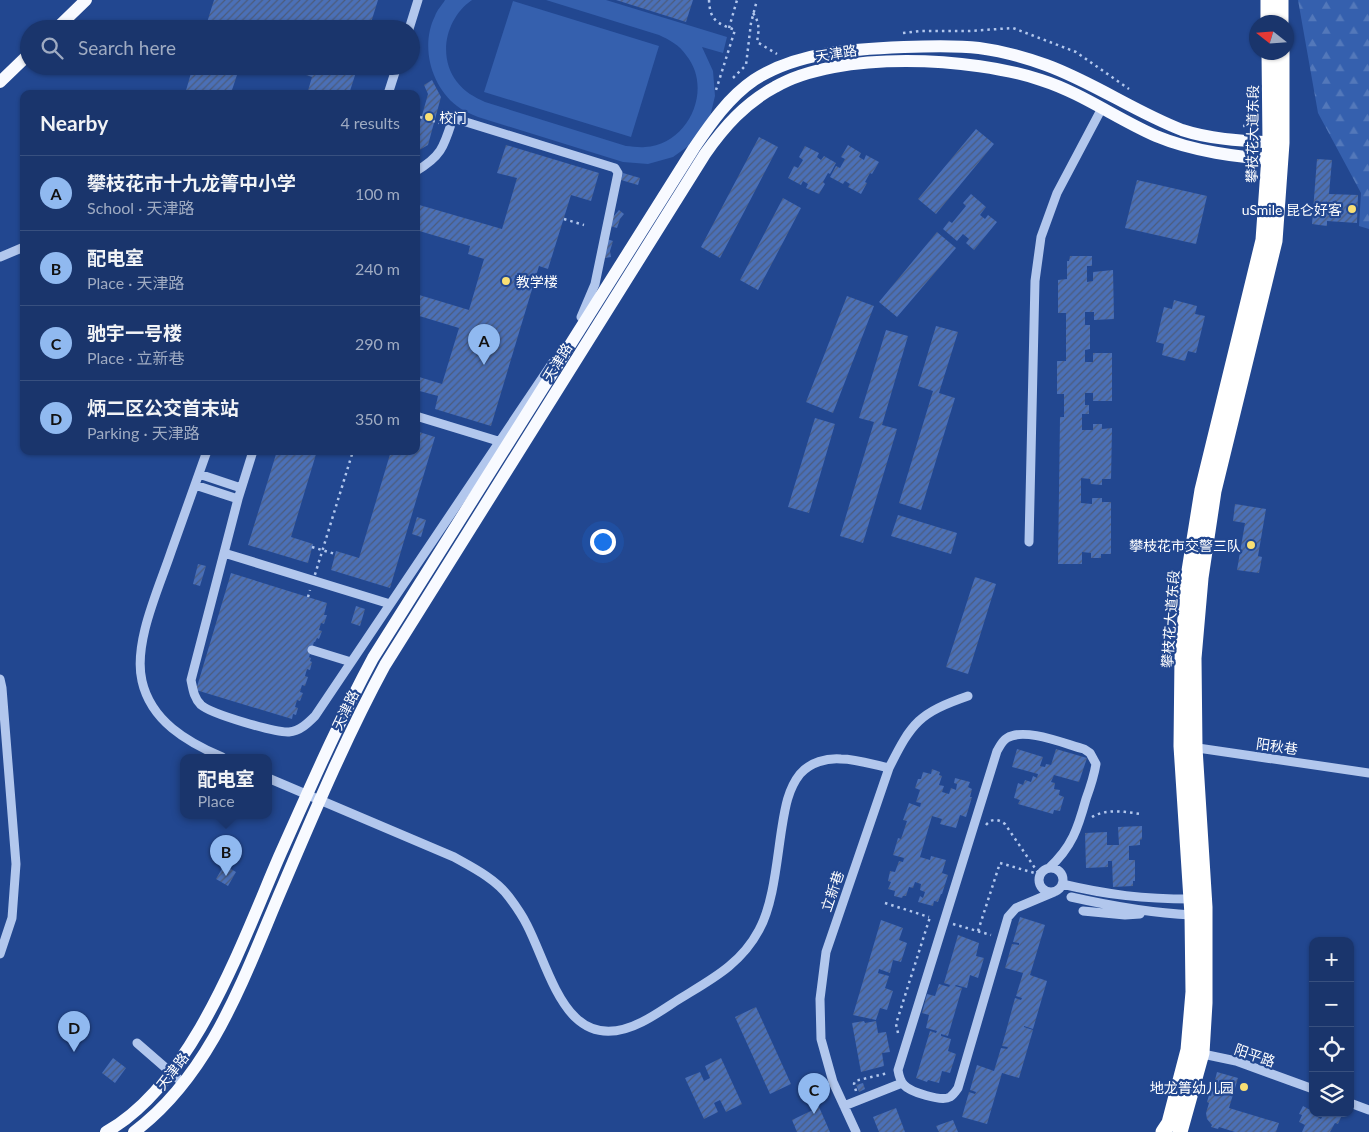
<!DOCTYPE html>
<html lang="en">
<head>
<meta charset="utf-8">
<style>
  :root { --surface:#1a356c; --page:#233d72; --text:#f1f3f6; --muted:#9fabc2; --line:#38507f; --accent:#90b9f0 }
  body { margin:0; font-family:Lato,"Noto Sans SC",sans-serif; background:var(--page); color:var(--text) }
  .controls { position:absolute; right:15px; bottom:15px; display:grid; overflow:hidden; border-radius:10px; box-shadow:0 1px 4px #0004 }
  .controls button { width:45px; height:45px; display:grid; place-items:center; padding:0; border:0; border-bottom:1px solid var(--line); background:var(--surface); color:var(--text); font:25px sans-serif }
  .compass { position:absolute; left:1249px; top:15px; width:45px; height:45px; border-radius:50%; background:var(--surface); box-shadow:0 1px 4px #0004; rotate:287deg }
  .you { position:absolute; left:602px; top:541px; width:18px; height:18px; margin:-12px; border:4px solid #fff; border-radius:50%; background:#1a73e8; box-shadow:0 0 0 8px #1a73e833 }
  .badge { display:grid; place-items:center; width:32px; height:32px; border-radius:50%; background:var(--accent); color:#111; font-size:16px; font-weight:700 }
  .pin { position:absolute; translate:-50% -41px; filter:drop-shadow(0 1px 2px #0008) }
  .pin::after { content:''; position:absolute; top:26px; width:18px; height:15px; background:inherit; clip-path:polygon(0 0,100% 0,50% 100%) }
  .popup { position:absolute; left:180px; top:754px; width:92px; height:65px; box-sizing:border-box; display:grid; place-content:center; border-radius:10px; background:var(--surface); filter:drop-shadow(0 1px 4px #0005); font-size:16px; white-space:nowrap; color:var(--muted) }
  .popup b { font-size:19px; color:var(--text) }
  .popup::after { content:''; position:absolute; left:50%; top:100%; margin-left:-10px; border:10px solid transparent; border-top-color:var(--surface) }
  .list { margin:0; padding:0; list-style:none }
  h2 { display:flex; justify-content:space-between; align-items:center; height:65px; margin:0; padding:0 20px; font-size:21px }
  h2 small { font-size:16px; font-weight:400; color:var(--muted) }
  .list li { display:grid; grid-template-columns:32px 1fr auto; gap:15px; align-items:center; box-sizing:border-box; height:75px; padding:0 20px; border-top:1px solid var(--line) }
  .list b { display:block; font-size:19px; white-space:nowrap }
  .list p { margin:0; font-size:16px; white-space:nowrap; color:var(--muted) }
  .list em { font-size:16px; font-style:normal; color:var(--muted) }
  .icon { flex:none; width:28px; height:28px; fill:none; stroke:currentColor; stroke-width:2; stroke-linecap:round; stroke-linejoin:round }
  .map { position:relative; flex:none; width:1369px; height:1132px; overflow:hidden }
  .search { position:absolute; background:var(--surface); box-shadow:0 1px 4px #0004; left:20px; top:20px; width:400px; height:55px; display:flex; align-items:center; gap:12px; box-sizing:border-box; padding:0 18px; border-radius:28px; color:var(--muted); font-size:19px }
  .panel { position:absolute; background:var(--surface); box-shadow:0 1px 4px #0004; left:20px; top:90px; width:400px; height:365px; border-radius:10px }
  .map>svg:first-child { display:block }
  .forest { fill:url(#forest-firs) }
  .green { fill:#3560ae }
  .building { fill:url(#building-hatch) }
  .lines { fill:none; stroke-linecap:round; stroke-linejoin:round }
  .path { stroke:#b2c7ed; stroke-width:2.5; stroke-dasharray:2.5 4; stroke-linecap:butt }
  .minor { stroke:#b2c7ed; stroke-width:9 }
  .major { stroke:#f8faff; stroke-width:12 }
  .highway { stroke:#fff; stroke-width:15 }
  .path-bridge { stroke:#b2c7ed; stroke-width:2.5; stroke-dasharray:2.5 4; stroke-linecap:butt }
  .poi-dot { fill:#f9df74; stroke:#224790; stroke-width:2 }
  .labels { text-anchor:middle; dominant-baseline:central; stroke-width:4.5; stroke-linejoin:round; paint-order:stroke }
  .street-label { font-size:14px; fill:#fff; stroke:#224790 }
  .poi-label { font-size:14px; fill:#fff; stroke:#224790; text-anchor:end }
</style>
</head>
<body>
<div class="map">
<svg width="1369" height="1132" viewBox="0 0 1369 1132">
  <defs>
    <pattern id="forest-firs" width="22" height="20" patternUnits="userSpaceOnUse" patternTransform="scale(1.25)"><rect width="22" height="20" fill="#3560ae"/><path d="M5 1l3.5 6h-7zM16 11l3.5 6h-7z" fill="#5378ba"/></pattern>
    <pattern id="building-hatch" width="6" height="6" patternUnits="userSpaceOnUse" patternTransform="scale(1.25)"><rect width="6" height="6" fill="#4b70b7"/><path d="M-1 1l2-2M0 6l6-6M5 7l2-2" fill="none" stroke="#4c5c7c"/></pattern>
  </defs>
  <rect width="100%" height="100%" fill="#224790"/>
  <!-- forest -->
  <path class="forest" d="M1298,0H1369V229L1359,226L1361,193L1318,113Z"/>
  <!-- green -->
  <path class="green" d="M445,0H472C446,18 437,56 457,82C465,92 474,97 485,102L626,146C632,146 639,148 645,147C688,145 714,89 686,55C679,45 670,40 659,35L546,0H606L727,37L723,53L702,47L713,71L715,96L709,121L694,142L673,157L648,164L623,162L478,117C471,114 463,111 457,106C431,86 420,46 435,16C437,10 442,5 445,0Z
    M513,1L659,46L631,137L484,92Z"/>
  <!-- building -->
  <path class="building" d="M214,0H378L369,29H205Z
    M616,0H693L686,22Z
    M193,66H240L232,90L243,94H185Z
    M280,66H358L349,94H307L312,77Z
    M432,80L441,97L428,145L416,152V137L428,94L424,85Z
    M976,129L994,144L936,214L918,199Z
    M759,137L778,147L720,258L701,247Z
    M506,145L599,173L591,201L571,195L548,269L539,266L491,426L435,409L438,396L416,390V376L442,384L459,328L416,315V294L469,310L484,259L468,254L470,246L416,230V204L502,229L517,178L497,173Z
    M848,145L861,153L859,157L864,160L866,155L879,162L872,174L870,173L865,182L867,183L861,194L848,187L850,184L845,181L843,184L830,177L836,166L840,168L845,159L841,157Z
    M805,146L819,153L817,157L821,160L824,156L836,163L830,174L828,173L823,182L825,184L819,194L806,188L808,184L803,181L801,185L788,178L794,166L798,168L803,160L799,157Z
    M1317,159L1332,160L1329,194L1358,195L1357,223L1327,221V226L1312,224Z
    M623,173L640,178L638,185L621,180Z
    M1137,180L1207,196L1196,244L1125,228Z
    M971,194L986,207L980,215L985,219L988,215L997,222L974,250L966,243L969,239L963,234L957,241L943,229L949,221L952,223L966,206L963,203Z
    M783,198L801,208L758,290L740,280Z
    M619,210L624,214L620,219L617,228L610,226L613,217Z
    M937,232L956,248L897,317L879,302Z
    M607,239L613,241L610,251L611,257L605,258L604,249Z
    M1070,256H1092V266H1087V282L1093,281V272L1113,270L1114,319L1094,320V312H1085V325H1090V349L1085,350V362H1093V353H1112V401H1093V393H1085V405H1089V414H1082V430H1093V424H1102V429L1112,428L1111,479H1102V485L1091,484L1090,479L1081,478V503L1092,504V498H1102V502H1111V554H1101V558H1091V553L1082,552V564H1058L1060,417H1064V394H1057V361H1066V313H1058V280L1067,279V261H1069Z
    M847,296L874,306L833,413L806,402Z
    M1174,300L1197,306L1195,314L1205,316L1196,353L1188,351L1185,361L1162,355L1164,344L1156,342L1164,307L1172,309Z
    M936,326L958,332L939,393L955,398L921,510L899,503L933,391L918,386Z
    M886,330L908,336L882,425L897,429L863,543L840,536L874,422L859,418Z
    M815,418L835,424L809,513L788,507Z
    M416,431L435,437L390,588L331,570L336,551L359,558L391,451H416Z
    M277,451H317L291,537L313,544L308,563L248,545Z
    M1235,504L1266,509L1258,556L1262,557L1259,573L1237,570L1245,523L1233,521Z
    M898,515L957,533L951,554L891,536Z
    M417,517L426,520L421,537L412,534Z
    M198,564L206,566L200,586L193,584Z
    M231,573L327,603L324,615H327L324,624L321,623L319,630L322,631L319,639L317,638L315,642H314L309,657L311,658L310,661L312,662L310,670L307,669L305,676L308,677L305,686L302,685L300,692L303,693L300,701L297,700L295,707L298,708L296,715L293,714L292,719L196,690Z
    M975,577L996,584L968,674L946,667Z
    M356,606L365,609L360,626L351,623Z
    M1017,749L1043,757L1040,766L1045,767L1046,764L1051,765L1056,749L1087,758L1079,782L1054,775L1051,782L1055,783L1054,789L1060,790L1059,795L1064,797L1060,811L1054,810L1053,814L1018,804L1020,800L1014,798L1018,783L1023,785L1025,780L1031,782L1033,776L1037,778L1038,774L1012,767Z
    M932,769L940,772L939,775L942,776L939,785L944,786L942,792L949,794L951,788L956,790L957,784L954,783L955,778L970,782L968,787L972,789L970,797H972L966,817L960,815L956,828L940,824L942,819L932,816L920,857L930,860L931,856L946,860L942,873L948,875L942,894H941L938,902L934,901L933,906L918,902L920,896L923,898L925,892L920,890L921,884L915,882L913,888L909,887L906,896H903L902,898L894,896L895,891L888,889L891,882L888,881L890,871L895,872L899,861L903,862L904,858L893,855L898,838L901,839L907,821L903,820L909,803L920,807L921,803L916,802L920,790L915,788L918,779H921L923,772L931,774Z
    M1142,826V839L1140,840V845L1129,846V860H1135V881H1133V886L1113,887L1112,861H1108V867L1086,868L1085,833L1107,832V845H1119L1118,827Z
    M224,865L236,872L228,886L216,879Z
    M1020,917L1045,925L1030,975L1047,981L1033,1029L1024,1026V1027L1033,1030L1019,1078L1002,1073L987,1124L962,1117L969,1092L975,1094L976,1092L970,1090L977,1065L994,1071L1001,1048L1007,1049L1008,1047L1002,1046L1015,998L1021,1000L1022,998L1016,996L1023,973L1005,968L1012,944L1019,945V943L1013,942Z
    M881,920L903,928L899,940L907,943L901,962L893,960L890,973L879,969L878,973L889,976L885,988L893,991L887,1010L880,1008L876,1020L853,1015Z
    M958,935L979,943L976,956L984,958L978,978L970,975L967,988L956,985L955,986L962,988L948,1036L941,1034V1036L951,1039L948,1051L956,1054L950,1073L942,1071L939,1083L928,1080L927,1082L916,1078L930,1031L936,1033L937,1031L926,1028L929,1015L922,1013L927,994L935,996L939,984L949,987L950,985L944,983Z
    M756,1007L791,1084L770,1094L735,1017Z
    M864,1021L865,1023L876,1021L878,1033L886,1032L890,1052L882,1053L884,1066L861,1072L852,1023Z
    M113,1058L126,1068L115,1083L102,1073Z
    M721,1058L742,1104L726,1112L720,1100L714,1103L718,1112L704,1119L685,1078L700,1072L704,1081L710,1078L705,1066Z
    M1217,1072L1238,1078L1229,1108L1279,1123L1276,1132H1235L1219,1127L1218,1129L1211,1127L1212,1125L1207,1119L1206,1113L1209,1103L1207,1102L1209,1095L1211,1096Z
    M863,1083L865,1089L859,1092L856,1085Z
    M1303,1106L1312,1111L1311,1113L1321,1119L1324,1113H1339L1342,1115L1338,1124L1335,1123L1330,1132H1302L1305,1125L1299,1122L1302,1115L1299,1114Z
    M819,1107L830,1132H797L792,1120Z
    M896,1108L905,1132H879L873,1117Z
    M953,1120L958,1132H939L936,1126Z"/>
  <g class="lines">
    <!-- path -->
    <path class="path" d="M709,0C710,21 717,23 735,30L717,87L716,90L719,92
      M753,13C760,23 759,30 757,42L777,54
      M729,28L737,0
      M903,33L920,31H969L1013,28L1076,52L1129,89
      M733,78L746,65L751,23L757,0
      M420,117L439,123
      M1243,126L1253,125
      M564,219L584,225
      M416,393L417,390
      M312,547L335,554
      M308,597L310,590
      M1092,817C1107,808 1125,812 1141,814
      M986,825C992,818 998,819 1005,824L1039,874
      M885,903L929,917
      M953,924L991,935
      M978,931L1000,863L1038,874
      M898,1033L896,1024L930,917
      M856,1091L854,1084L855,1081L888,1073"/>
    <!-- minor -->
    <path class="minor" d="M409,29L418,0
      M388,94L397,66
      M416,171C442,156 444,146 453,118L615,168L618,173L595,284L581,317
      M0,257L24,247
      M416,416L498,441
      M207,451C195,485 183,519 171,552C159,588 133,643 142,681C151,721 187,742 222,757
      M253,451L238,499L191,680C193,690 194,698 201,705C211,714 276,733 289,732C300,731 308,723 315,716L553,362
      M199,474L241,488
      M195,485L238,499
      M1029,542L1035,281L1041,237L1057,193L1102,108
      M224,553L390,604
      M312,650L351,662
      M0,679L2,688L16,864L12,918L0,954
      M1191,747L1369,773
      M268,778L454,857C472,867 496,879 509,897C515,905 522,915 527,925C552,974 567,1060 642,1022C656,1015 668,1006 681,998C712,979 741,964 759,930C774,903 777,857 782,827C785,808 788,789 800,774C810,762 827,758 841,759C857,759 874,765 889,768
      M1049,868C1072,847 1078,828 1086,799C1090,788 1094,776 1096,764L1090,753L1084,749C1065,744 1025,727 1007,738C1002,741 1000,746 997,751L898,1070C899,1076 900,1081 904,1085C910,1092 942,1102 950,1097C953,1095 956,1091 958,1088L1008,917L1016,908L1054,892
      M1039 880a12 12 0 1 1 24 0a12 12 0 1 1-24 0Z
      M1062,884C1108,895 1144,899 1191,899
      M1071,897C1111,906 1151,913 1192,915
      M1083,911L1125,915L1140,914
      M137,1043L183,1083
      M1198,1053L1236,1061L1313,1089
      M1350,1103L1369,1110
      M844,1106L902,1083
      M856,1132L833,1082L821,1039L820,999L826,952L889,768C912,722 919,713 968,696"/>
    <!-- major -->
    <path class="major" d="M56,29L86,0
      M0,82L29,54
      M106,1132C193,1083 241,945 279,857C309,790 338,723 373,658L694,148C711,123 729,97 754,80C797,52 853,49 904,47C929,46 955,45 979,48C1002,51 1024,57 1046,65C1093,82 1135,112 1182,130C1212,140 1248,141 1280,143
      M134,1132C212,1074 245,974 282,888C314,813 346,737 385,665L705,154C724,127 745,103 775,87C838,50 973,57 1041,80C1082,93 1117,119 1156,136C1192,151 1239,158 1278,159"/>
    <!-- highway -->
    <path class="highway" d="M1268,0V22
      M1281,0V22
      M1163,1132L1169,1123L1188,1050L1193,992L1192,915L1181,746L1182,657L1188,577L1202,490L1263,240L1270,142L1269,52
      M1180,1132L1202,1053L1205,1003V907L1195,748L1194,658L1201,578L1214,491L1275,241L1282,143V52"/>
    <!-- path-bridge -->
    <path class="path-bridge" d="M313,581L353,451"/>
  </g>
  <!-- markers -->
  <g class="poi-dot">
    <circle cx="429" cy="117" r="5"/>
    <circle cx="1352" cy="209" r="5"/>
    <circle cx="506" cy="281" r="5"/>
    <circle cx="1251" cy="545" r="5"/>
    <circle cx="1244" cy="1087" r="5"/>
  </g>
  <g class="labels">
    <!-- street labels -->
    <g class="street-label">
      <text transform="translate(836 53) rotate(-9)">天津路</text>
      <text transform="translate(1252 134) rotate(-89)">攀枝花大道东段</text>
      <text transform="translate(557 362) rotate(-58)">天津路</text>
      <text transform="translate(1170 619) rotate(-86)">攀枝花大道东段</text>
      <text transform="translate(345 710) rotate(-64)">天津路</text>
      <text transform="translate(1277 746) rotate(8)">阳秋巷</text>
      <text transform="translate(832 891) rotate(-71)">立新巷</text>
      <text transform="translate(1255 1055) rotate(19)">阳平路</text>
      <text transform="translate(172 1071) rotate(-52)">天津路</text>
    </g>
    <!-- poi labels -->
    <g class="poi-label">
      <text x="439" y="117" text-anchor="start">校门</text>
      <text x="1342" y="209">uSmile 昆仑好客</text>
      <text x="516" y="281" text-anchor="start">教学楼</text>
      <text x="1241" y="545">攀枝花市交警三队</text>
      <text x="1234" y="1087">地龙箐幼儿园</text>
    </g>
  </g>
</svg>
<div class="controls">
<button>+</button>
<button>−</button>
<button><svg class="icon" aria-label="locate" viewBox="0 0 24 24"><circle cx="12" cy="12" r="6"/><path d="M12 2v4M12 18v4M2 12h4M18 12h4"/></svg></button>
<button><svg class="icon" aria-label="layers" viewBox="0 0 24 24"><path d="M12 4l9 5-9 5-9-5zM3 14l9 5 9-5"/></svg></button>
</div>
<svg class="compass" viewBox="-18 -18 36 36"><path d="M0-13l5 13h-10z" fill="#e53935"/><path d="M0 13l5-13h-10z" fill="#9fabc2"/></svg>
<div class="you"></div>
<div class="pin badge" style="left:484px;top:365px">A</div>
<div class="pin badge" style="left:226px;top:876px">B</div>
<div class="popup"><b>配电室</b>Place</div>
<div class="pin badge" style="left:814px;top:1114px">C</div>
<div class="pin badge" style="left:74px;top:1052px">D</div>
<div class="search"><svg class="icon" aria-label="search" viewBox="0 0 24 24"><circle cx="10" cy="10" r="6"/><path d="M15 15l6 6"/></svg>Search here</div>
<section class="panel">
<h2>Nearby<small>4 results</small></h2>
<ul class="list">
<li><span class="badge">A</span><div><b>攀枝花市十九龙箐中小学</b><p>School · 天津路</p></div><em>100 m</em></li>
<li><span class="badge">B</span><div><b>配电室</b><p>Place · 天津路</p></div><em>240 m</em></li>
<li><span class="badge">C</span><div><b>驰宇一号楼</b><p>Place · 立新巷</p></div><em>290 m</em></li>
<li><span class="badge">D</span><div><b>炳二区公交首末站</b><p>Parking · 天津路</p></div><em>350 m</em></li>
</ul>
</section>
</div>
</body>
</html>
